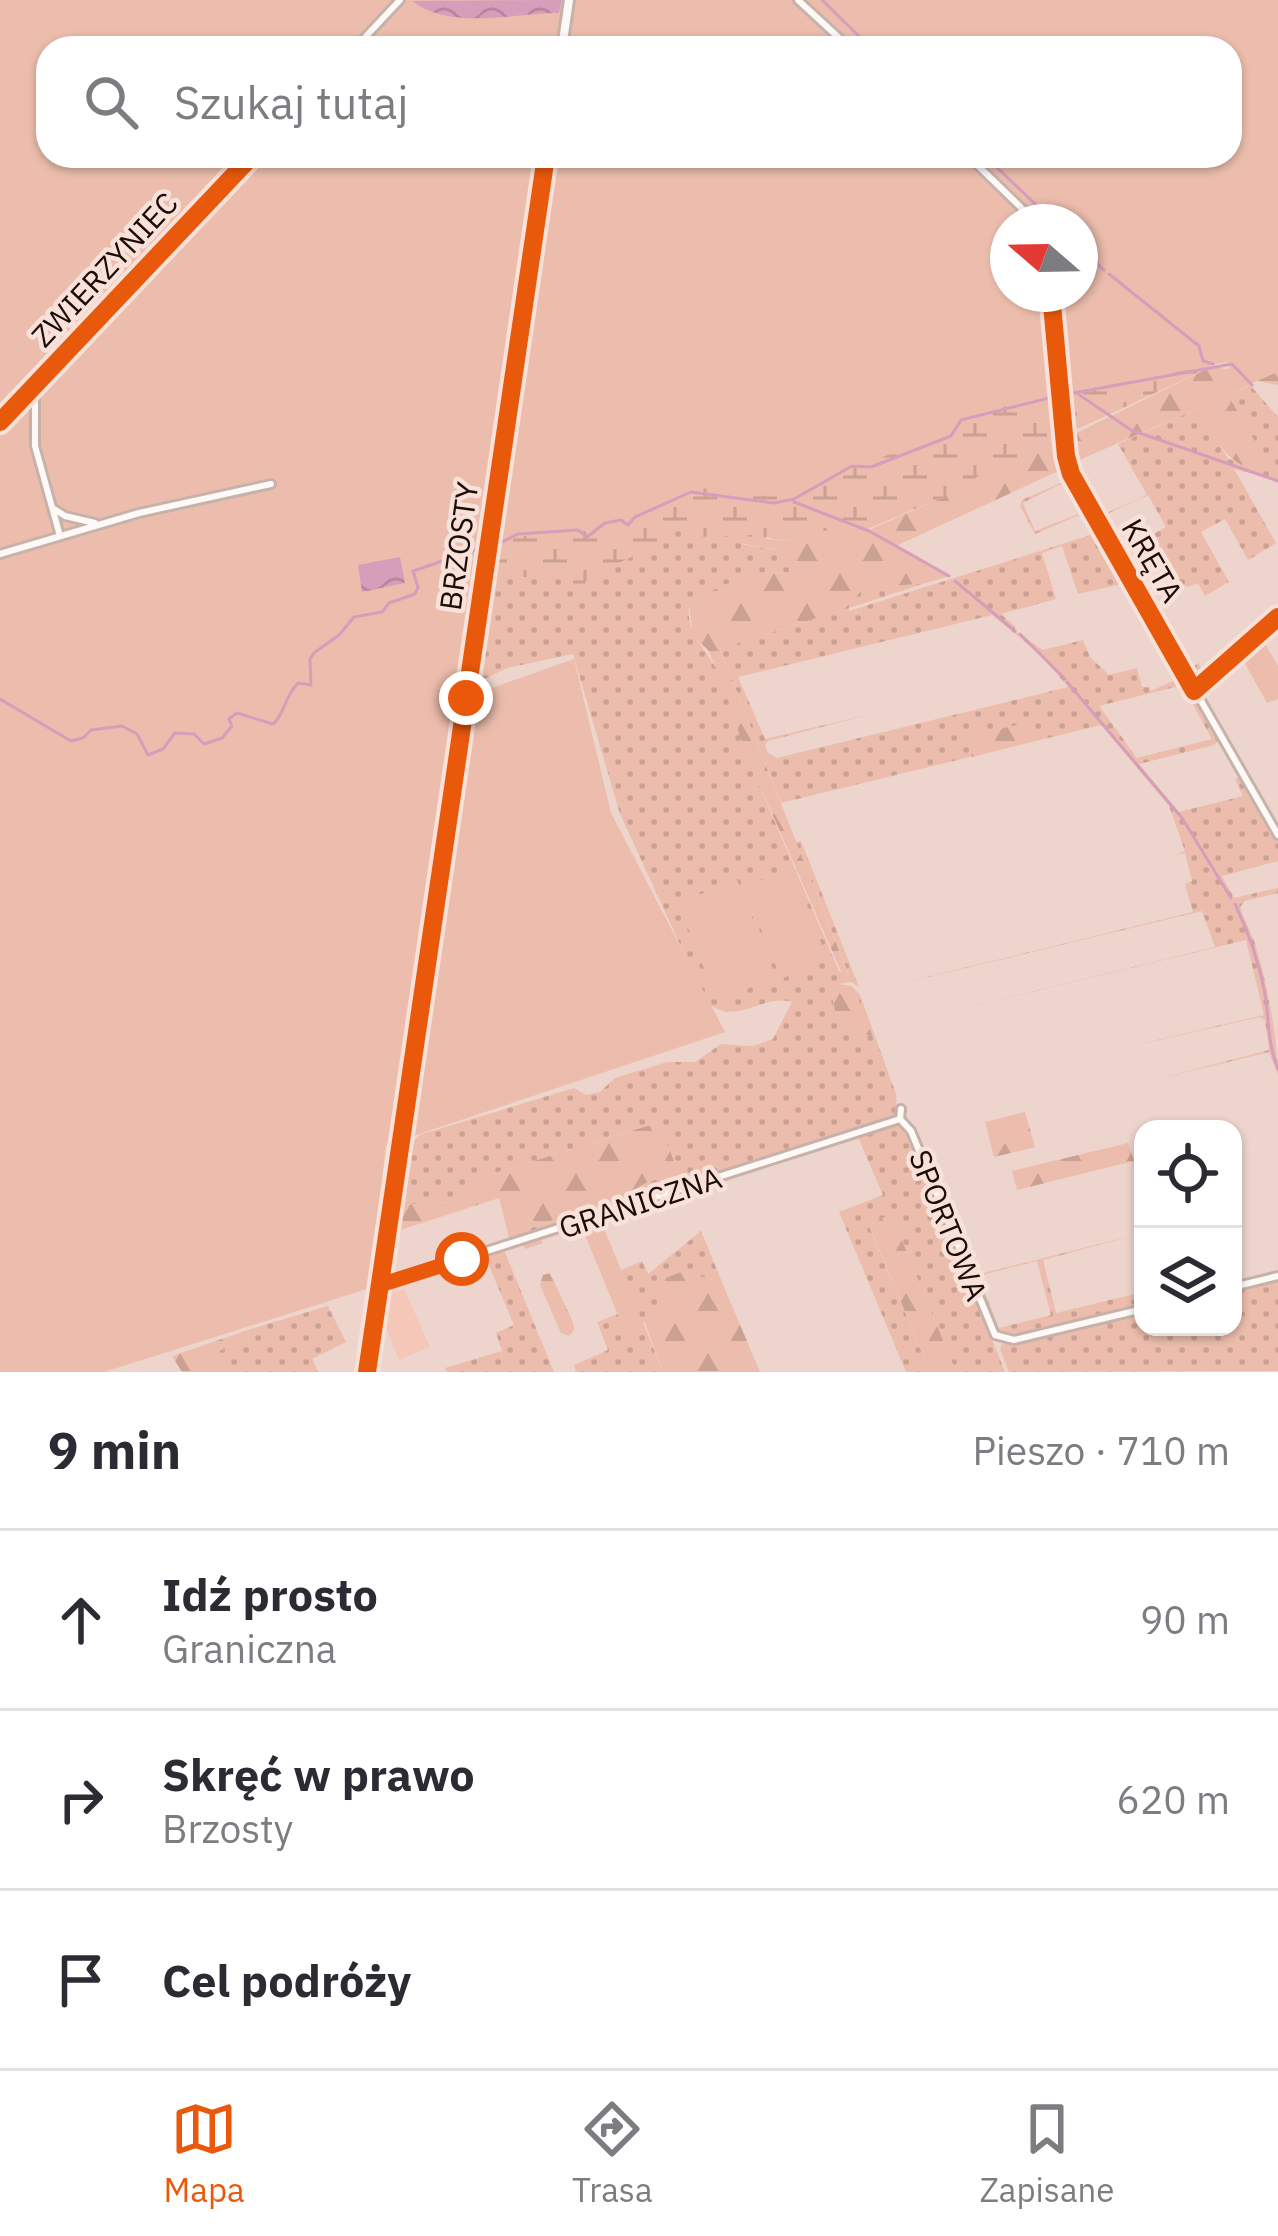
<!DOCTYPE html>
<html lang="pl">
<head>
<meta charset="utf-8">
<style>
  :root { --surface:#fff; --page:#f7f7f7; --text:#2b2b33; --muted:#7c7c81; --line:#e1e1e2; --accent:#ea580c }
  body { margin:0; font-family:"IBM Plex Sans",sans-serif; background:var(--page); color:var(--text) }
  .controls { position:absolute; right:36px; bottom:36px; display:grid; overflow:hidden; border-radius:24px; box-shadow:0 3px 9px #0004 }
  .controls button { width:108px; height:108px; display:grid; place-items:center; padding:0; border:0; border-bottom:3px solid var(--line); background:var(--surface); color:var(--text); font:60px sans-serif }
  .compass { position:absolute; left:990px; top:204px; width:108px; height:108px; border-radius:50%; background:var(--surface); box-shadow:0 3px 9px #0004; rotate:290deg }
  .stop { position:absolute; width:36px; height:36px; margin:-27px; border:9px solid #ea580c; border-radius:50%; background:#fff }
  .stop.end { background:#ea580c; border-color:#fff; box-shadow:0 3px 12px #0008 }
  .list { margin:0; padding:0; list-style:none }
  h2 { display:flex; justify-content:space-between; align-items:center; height:156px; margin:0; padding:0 48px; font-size:51px }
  h2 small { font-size:39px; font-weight:400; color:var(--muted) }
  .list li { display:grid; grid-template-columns:78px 1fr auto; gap:36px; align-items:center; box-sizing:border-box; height:180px; padding:0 48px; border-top:3px solid var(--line) }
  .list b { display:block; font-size:45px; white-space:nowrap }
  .list p { margin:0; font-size:39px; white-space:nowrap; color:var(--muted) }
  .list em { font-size:39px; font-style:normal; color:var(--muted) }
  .icon { flex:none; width:66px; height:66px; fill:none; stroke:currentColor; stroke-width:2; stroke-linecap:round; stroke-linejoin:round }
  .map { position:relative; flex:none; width:1278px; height:1372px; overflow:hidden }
  .search { position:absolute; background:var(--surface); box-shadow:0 3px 9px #0004; left:36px; right:36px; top:36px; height:132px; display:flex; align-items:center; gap:30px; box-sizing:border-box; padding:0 42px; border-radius:36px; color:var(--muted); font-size:45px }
  .sheet { height:696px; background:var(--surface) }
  nav { display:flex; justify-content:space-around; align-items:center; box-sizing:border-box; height:168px; border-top:3px solid var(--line); background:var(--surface); font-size:33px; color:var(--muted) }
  nav a { display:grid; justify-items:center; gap:6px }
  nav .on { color:var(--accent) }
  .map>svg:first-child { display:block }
  .built { fill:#f5c7b8 }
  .grass { fill:url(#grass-dots); fill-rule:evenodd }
  .forest { fill:url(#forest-firs) }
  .wetland { fill:url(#wetland-marsh) }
  .green { fill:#ecbdac; fill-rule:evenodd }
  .water { fill:url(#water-waves) }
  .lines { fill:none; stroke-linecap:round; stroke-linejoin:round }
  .stream { stroke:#d69ebb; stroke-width:3 }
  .minor-casing { stroke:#c7b2ab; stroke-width:12 }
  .tertiary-casing { stroke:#c7b2ab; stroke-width:14 }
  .minor { stroke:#fcf9f7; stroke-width:6 }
  .tertiary { stroke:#fcf9f7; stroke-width:8 }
  .cycleway-casing { stroke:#f8e1d9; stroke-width:26 }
  .cycleway { stroke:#e8590c; stroke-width:18 }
  .route { stroke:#ea580c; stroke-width:15 }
  .labels { text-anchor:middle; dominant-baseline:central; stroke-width:9; stroke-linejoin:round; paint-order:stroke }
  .street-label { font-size:30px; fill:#1d0b05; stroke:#f8e1d9 }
</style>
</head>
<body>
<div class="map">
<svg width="1278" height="1372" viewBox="0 0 1278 1372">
  <defs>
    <pattern id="grass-dots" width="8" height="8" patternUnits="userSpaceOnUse" patternTransform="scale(3)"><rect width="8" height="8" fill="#ecbdac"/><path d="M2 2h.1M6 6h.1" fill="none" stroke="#caa192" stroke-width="1.8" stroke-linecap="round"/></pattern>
    <pattern id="forest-firs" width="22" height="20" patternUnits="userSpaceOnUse" patternTransform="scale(3)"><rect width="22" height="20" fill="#ecbdac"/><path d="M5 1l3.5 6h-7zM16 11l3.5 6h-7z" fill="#caa192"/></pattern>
    <pattern id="wetland-marsh" width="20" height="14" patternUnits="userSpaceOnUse" patternTransform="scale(3)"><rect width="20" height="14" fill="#ecbdac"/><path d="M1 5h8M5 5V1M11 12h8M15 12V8" fill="none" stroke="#caa192"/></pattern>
    <pattern id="water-waves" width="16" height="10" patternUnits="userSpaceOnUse" patternTransform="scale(3)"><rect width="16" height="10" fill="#d69ebb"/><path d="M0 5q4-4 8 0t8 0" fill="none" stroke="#b7879f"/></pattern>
  </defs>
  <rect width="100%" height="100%" fill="#edd4cc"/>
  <!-- built -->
  <path class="built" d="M404,1289L430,1347L399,1360L382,1318L385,1295Z"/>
  <!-- grass -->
  <path class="grass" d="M1250,385L1278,417V480L1234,469L1276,543L1248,560L1225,519L1201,532L1229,582L1205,596L1198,583L1188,587L1177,582L1152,535L1166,527L1148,495L1100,517L1187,670L1199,663L1204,678L1198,683L1193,682L1087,500L1093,495L1102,515L1147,495L1118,444L1199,408L1228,459L1270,469L1228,395Z
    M1056,393L1064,459L1072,482L1069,488L1065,482L1023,503L1035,531L1081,513L1071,491H1077L1096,524L1095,529L1086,512L1035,534L1020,506L1022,500L1068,480L1062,470L1061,438L943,497L741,544L788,552L799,565L798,572L752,573L689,605C685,636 710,651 721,678C732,704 737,731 748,757C777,829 809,900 839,971L849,975L796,842L801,841L859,987L851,982L838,984L852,986L860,995L896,1094L897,1114L890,1119L480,1249L509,1239L508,1234L631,1196C640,1180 661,1178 678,1176L659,1122L476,1179L452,1202L399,1205L392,1246L390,1244L403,1155L419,1135L574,1088L586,1095L600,1092L615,1078L667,1062H695L721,1044L753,1046L773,1039L792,1002C762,993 734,1029 706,1001L620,814L573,654L507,668L474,684L492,547ZM844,986L855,991L863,1035L836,1016L832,995Z
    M1094,534H1102L1133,593L1126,583L1078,594L1062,546L1042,553L1056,599L1001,614L1015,626V631L1043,650L1083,640L1090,657L1109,675L1137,668L1142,687H1149L1151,691L1177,679L1142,604L1187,684L1099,706L1137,758L1212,739L1186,692L1190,689L1220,740L1214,745L1139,764L1179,812L1243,796L1235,779L1242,777L1278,839V861L1222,876L1234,898L1278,888V893L1245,901L1240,907C1244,920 1251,931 1255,944C1267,980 1278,1043 1278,1076L1269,1052L1154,1080L1269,1050L1265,1020L1260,1017L1111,1051L1264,1015L1246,940L875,1030L1215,947L1202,911L862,993L1193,912L1185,884L1192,881L1185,853L1175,855L1185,851L1169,806L1101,725L781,803L720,649L844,609L863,589L926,583L849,608V611ZM992,615L1041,655L1068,687L777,758L768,753L765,745L768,741L871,714L765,739L738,677Z
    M896,1123L908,1130L1005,1372H956L891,1215L869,1226L930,1372H906L839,1212L883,1195L857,1135Z
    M947,1192L948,1208L958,1232L964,1236L960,1238L976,1275L1143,1233L1043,1260L1056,1313L1143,1292V1306L1016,1337L999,1334L991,1325L978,1286L981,1283L999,1328L1051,1315L1037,1261L974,1277L942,1199Z
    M701,1231L722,1282L681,1272L652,1285L662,1310L646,1318L643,1324L621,1270L642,1261L648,1274Z
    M540,1237L543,1243L525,1249L522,1243L504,1250L554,1372H447L445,1368L502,1351L496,1333L514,1325L485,1256H478Z
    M1278,1278V1371L1009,1372L1000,1349L1002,1344L1143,1312V1327H1233V1289Z
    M328,1306L346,1342L312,1359L318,1372H226L214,1353L256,1334L254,1328Z
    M618,1314L628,1339L647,1332L663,1372H576L574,1365L608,1350L597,1322Z"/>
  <!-- forest -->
  <path class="forest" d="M1278,128V385L1257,381L1228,395L1271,469C1229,474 1216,439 1199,408L1072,463L1068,437L1211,367L1227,369L1231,365L1080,222L1230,156Z
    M1061,437L1065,468L898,545L950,576L926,583L863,589L844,609L720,649L849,976H843L746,754L720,677L708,650L693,636L689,605L693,599L752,573L798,572L799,565C778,539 750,554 733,536L790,541L808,531L869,530L943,497L989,470Z
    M1034,721L1039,740L972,757L967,737Z
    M844,986L855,990L872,1035H863L836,1016L832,995Z
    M1025,1112L1035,1147L994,1157L985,1122Z
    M660,1122L679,1176C662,1178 640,1180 631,1196L508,1234L499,1198L394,1232L398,1205L452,1202L476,1179Z
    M1128,1143L1134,1161L1017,1190L1012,1171Z
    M891,1214L956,1372H930L869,1225Z
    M681,1272L722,1282L760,1372H663L644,1320L661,1309L651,1284Z
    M550,1273L573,1322L574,1330L569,1336L561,1333L540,1285L543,1275Z
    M254,1328L256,1334L214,1353L226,1372H182L172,1356Z"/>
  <!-- wetland -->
  <path class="wetland" d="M1195,355L1211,367L1067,434L1062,383Z
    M1056,393L1061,437L989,470L943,497L863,531H808L790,541L751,535L693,537L676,525L667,526L655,546L589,577L576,594L572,583L551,577H502L491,562L492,547L510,536L633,493Z"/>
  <!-- green -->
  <path class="green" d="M0,0H1278V372L1257,381L1248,362L1242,359L959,416L948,432L870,462L820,468C781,518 745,484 695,489C675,491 652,506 633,514L629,521L595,524L588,534L579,526L478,545L454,697L458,700L574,659L611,813L725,1032L386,1145L370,1288L104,1372H0ZM48,48H1230V156H48ZM1008,222H1080V294H1008Z
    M1261,637L1278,666V699L1267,703L1240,655Z
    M791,868L828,960L781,979L744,887Z
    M737,880L776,977L717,1001L678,903Z
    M600,1219L647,1332L628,1340L581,1225Z"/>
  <!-- water -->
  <path class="water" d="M562,0L559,13C514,13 451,31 412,1Z
    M400,557L405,583L362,592L358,565Z"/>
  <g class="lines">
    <!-- stream -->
    <path class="stream" d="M822,0L871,48
      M985,156L1054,222
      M1080,247L1104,270
      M1109,274L1199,346L1203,361L1213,364
      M1078,394L1131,430L1278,481
      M794,502L869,531L949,576
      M492,547L518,534L578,530L587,537L605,523L621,520L628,525L635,517L691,492L774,503L794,499L852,466L871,467L951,436L961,420L1057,396L1232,364L1252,385
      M955,581L1015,631
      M1020,634L1065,679
      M1067,682L1182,818L1231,898
      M0,699L71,741L83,738L91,730L122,726L137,734L148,755L163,749L175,733L194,734L204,744L222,738L232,726L229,719L237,713L273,724C285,714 283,699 298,683L311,685L310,659L314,653L339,635L354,617L382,612L389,603L415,594L418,587L413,571L484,547
      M1235,904C1249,933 1259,962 1265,994C1269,1020 1268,1045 1278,1069"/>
    <defs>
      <path id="minor" d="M798,0L850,48
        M355,48L400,0
        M968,156L1036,222
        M1051,294L1066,456L1071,474L1278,835
        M35,388V446L60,536
        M0,422L252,156
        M54,509L65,516L95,523
        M0,554L139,513L271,484
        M1194,691L1278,617
        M901,1109L900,1119L911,1131L995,1335L1014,1340L1143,1309
        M380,1285L900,1119
        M1233,1287L1278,1276"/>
      <path id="tertiary" d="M562,48L569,0
        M367,1372L546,156"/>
    </defs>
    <!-- minor casing -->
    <use href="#minor" class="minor-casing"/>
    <!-- tertiary casing -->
    <use href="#tertiary" class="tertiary-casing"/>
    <!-- minor -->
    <use href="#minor" class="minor"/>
    <!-- tertiary -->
    <use href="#tertiary" class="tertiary"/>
    <defs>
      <path id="cycleway" d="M1051,294L1066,456L1071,474L1194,691L1278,617
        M0,422L252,156
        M367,1372L546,156"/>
    </defs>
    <!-- cycleway casing -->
    <use href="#cycleway" class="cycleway-casing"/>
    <!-- cycleway -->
    <use href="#cycleway" class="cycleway"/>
  </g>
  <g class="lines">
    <!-- route -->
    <path class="route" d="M462,1259L380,1285L466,698"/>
  </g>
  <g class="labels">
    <!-- street labels -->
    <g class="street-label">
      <text transform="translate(104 269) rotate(-47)">ZWIERZYNIEC</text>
      <text transform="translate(458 546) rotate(-82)">BRZOSTY</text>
      <text transform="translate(1153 560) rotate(60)">KRĘTA</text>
      <text transform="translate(640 1202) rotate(-18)">GRANICZNA</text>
      <text transform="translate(949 1225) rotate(68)">SPORTOWA</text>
    </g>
  </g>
</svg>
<div class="controls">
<button><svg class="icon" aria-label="locate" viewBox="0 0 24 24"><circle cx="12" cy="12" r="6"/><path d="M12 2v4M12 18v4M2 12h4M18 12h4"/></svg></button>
<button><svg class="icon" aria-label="layers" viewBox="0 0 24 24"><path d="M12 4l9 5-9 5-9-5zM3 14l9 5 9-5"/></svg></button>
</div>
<svg class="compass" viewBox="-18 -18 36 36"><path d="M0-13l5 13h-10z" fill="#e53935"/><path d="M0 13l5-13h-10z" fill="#7c7c81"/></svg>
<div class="stop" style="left:462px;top:1259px"></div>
<div class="stop end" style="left:466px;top:698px"></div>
<div class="search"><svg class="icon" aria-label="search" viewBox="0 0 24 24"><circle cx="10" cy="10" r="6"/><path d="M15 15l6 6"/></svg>Szukaj tutaj</div>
</div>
<section class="sheet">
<h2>9 min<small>Pieszo · 710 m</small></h2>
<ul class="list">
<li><svg class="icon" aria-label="ahead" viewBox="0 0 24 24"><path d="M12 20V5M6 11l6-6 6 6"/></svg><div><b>Idź prosto</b><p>Graniczna</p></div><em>90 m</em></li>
<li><svg class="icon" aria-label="right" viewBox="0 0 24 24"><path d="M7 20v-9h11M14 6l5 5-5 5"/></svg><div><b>Skręć w prawo</b><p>Brzosty</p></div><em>620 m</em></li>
<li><svg class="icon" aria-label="arrive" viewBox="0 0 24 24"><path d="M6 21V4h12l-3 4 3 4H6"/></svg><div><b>Cel podróży</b></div></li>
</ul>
</section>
<nav>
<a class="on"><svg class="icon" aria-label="map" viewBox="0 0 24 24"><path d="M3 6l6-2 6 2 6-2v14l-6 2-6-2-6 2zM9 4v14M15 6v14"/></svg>Mapa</a>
<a><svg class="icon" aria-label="directions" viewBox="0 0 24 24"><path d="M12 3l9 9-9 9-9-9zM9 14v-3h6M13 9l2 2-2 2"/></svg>Trasa</a>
<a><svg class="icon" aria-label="saved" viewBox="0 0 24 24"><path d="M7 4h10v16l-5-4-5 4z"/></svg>Zapisane</a>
</nav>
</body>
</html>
